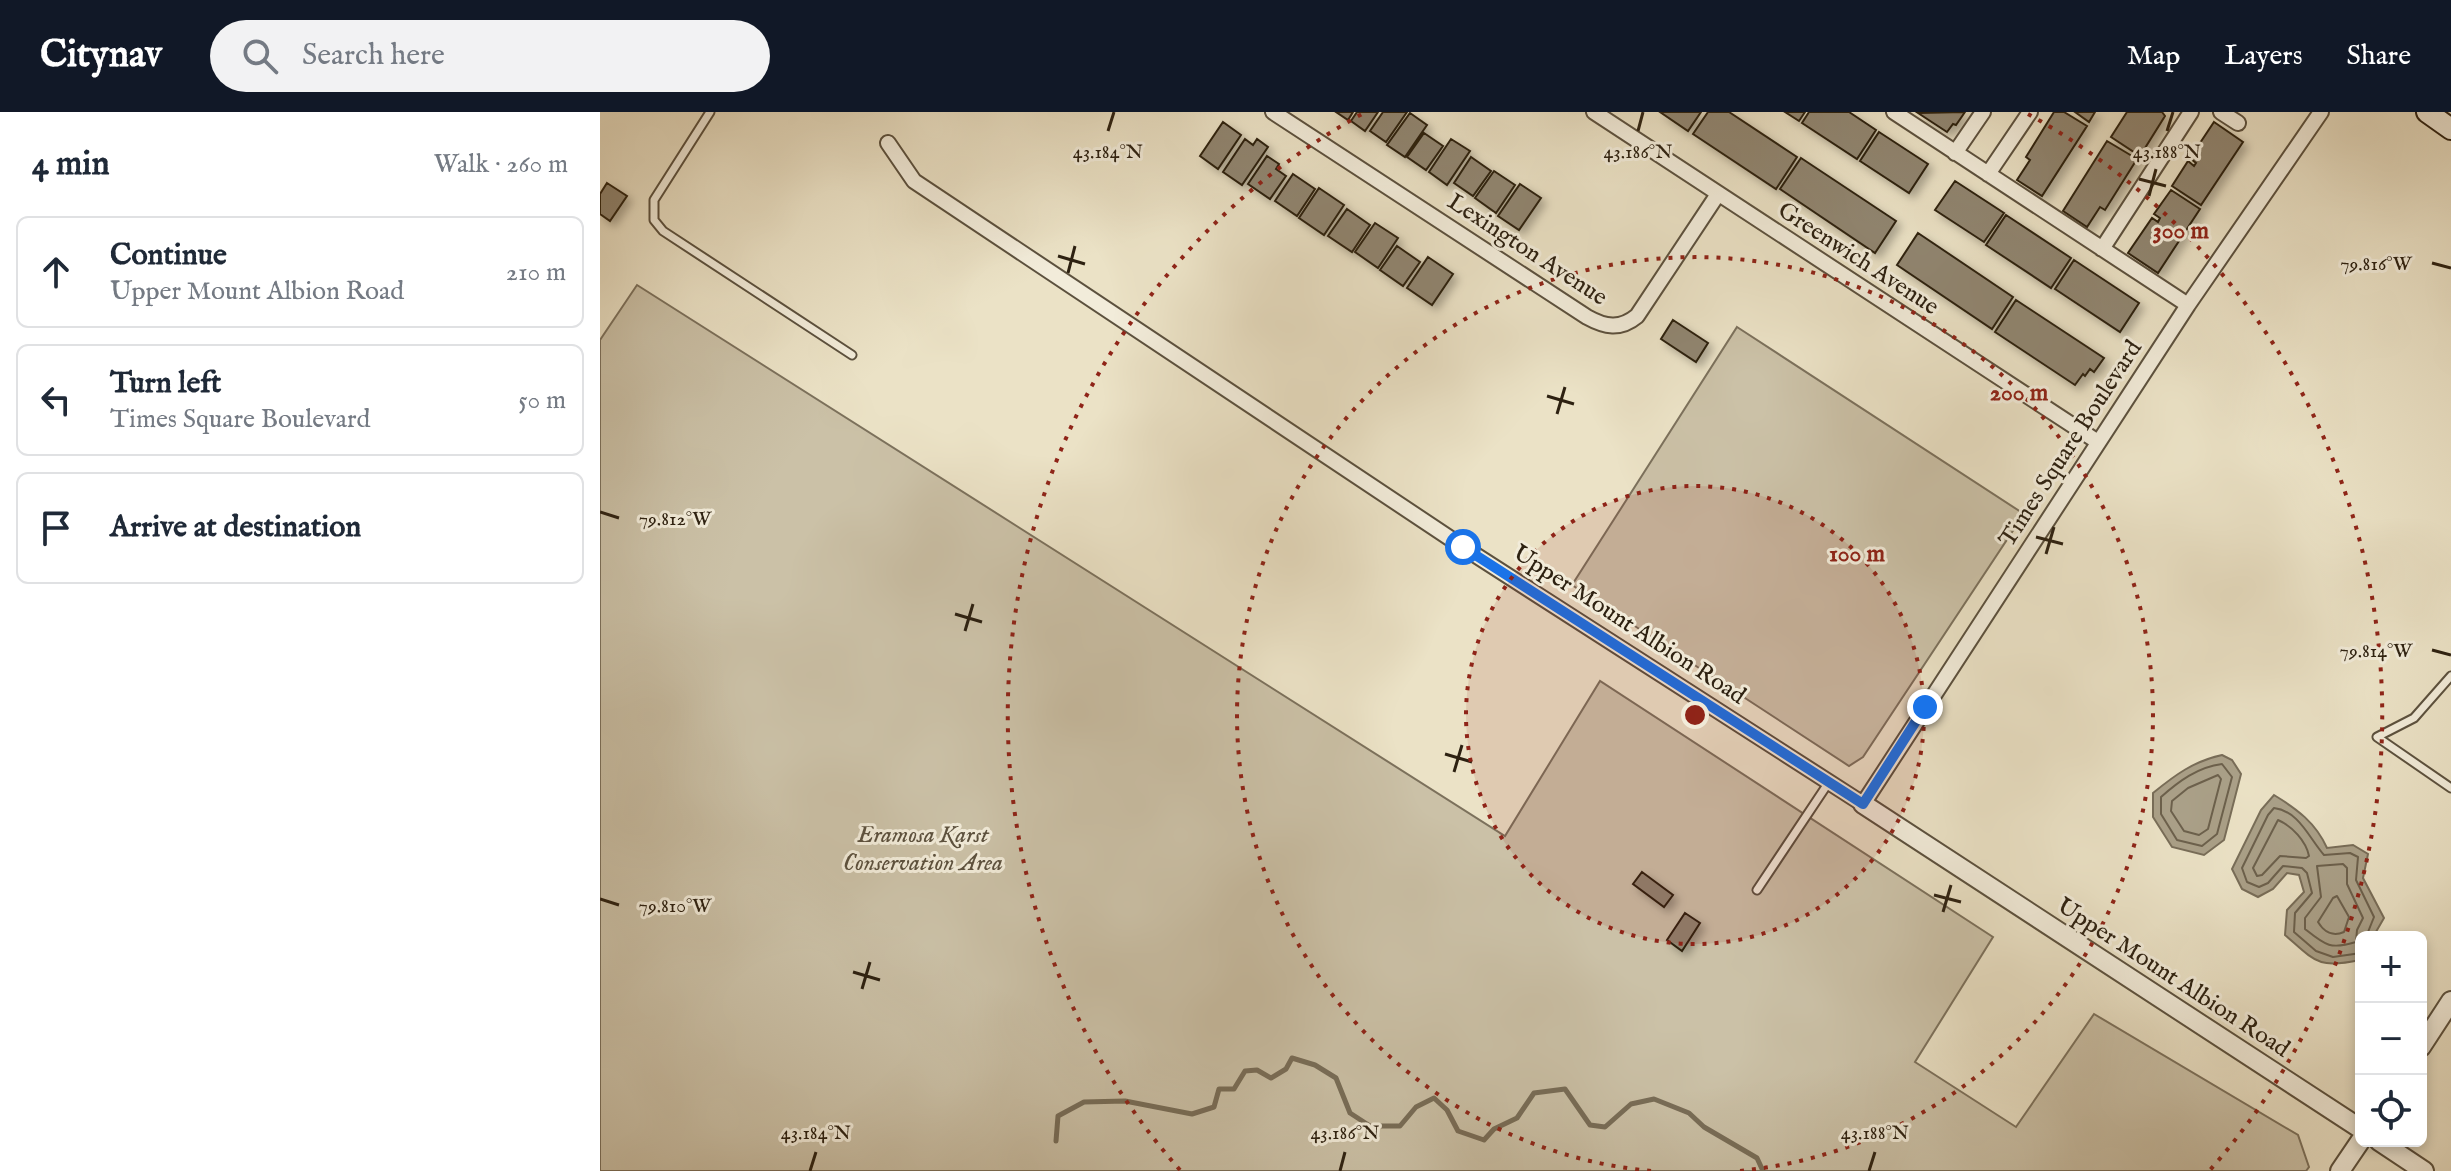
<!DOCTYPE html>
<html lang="en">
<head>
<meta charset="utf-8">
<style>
  :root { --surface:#fff; --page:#f2f2f3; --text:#1f2937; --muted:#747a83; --line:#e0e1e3; --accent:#111827 }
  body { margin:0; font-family:"IM FELL English",serif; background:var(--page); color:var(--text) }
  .controls { position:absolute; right:24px; bottom:24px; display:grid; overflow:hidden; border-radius:12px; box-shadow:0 4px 12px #0003 }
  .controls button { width:72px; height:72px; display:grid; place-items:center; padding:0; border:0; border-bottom:2px solid var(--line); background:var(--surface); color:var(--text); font:40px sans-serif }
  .stop { position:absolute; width:24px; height:24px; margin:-18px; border:6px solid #1a73e8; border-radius:50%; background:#fff }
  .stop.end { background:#1a73e8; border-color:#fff; box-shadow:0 2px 8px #0008 }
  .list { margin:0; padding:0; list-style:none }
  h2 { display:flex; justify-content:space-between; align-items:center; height:104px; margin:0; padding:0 32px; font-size:34px }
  h2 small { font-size:26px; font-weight:400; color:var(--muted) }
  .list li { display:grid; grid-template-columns:52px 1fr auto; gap:24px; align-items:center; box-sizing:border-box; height:112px; margin:0 16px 16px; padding:0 16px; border:2px solid var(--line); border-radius:12px }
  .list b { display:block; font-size:30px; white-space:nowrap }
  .list p { margin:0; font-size:26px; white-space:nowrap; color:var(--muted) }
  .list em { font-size:26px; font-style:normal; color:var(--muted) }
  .icon { flex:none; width:44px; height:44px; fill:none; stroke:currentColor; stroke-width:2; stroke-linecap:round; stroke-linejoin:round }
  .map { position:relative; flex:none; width:1851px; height:1059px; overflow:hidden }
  header { display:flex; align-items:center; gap:48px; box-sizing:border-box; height:112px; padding:0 40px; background:var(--accent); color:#fff }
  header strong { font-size:38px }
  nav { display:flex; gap:44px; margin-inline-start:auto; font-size:28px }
  .search { width:560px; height:72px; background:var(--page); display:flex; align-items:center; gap:20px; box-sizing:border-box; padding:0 28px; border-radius:44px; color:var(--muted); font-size:30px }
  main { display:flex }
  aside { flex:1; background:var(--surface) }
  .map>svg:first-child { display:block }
  .green { fill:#cbc1a7; stroke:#7c715c; stroke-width:2 }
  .water { fill:#aaa088; stroke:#786d58; stroke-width:2 }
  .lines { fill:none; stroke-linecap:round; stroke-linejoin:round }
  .shore { stroke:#6c604c; stroke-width:2 }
  .stream { stroke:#786d58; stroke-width:5 }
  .building { fill:#90856f; stroke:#2d2111; stroke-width:2; filter:url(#shadow) }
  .service-casing { stroke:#5c513e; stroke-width:11 }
  .minor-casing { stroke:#5c513e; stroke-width:18 }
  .tertiary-casing { stroke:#5c513e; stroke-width:22 }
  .secondary-casing { stroke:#2d2111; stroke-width:24 }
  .service { stroke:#f2ecda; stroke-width:7 }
  .minor { stroke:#f2ecda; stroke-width:14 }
  .tertiary { stroke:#f2ecda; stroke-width:18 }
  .secondary { stroke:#f2ecda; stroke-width:20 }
  .route { stroke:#1a73e8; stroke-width:10 }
  .ticks { fill:none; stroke:#2d2111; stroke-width:3 }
  .ring { fill:none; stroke:#8f2418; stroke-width:4; stroke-dasharray:4 8 }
  .labels { text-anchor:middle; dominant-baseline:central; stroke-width:6; stroke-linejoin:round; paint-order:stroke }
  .street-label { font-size:24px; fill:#2d2111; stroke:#f2ecda }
  .park-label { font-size:24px; font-style:italic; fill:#5c513e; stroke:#f2ecda }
  .ticks-label { font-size:20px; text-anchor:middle; fill:#2d2111; stroke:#f2ecda; stroke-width:6; stroke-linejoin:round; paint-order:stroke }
  .centre { fill:#8f2418; stroke:#f2ecda; stroke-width:4 }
  .ring-label { font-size:24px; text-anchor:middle; font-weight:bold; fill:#8f2418; stroke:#f2ecda; stroke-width:6; stroke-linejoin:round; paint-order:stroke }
</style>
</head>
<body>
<header>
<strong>Citynav</strong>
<div class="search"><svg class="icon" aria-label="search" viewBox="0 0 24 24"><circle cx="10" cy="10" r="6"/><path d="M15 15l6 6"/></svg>Search here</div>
<nav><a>Map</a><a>Layers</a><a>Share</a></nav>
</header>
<main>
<aside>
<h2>4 min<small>Walk · 260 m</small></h2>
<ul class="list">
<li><svg class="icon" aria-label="ahead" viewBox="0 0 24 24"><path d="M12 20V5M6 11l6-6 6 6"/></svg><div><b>Continue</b><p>Upper Mount Albion Road</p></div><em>210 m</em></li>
<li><svg class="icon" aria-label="left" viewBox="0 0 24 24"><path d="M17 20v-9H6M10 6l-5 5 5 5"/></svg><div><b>Turn left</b><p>Times Square Boulevard</p></div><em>50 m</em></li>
<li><svg class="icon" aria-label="arrive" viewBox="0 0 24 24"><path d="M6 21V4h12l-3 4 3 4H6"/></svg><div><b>Arrive at destination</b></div></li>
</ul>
</aside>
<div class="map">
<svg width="1851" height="1059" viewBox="0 0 1851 1059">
  <defs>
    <filter id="shadow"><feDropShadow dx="5" dy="5" stdDeviation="4" flood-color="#0004"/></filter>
  </defs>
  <rect width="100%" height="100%" fill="#ebe2c6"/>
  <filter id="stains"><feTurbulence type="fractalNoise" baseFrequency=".0025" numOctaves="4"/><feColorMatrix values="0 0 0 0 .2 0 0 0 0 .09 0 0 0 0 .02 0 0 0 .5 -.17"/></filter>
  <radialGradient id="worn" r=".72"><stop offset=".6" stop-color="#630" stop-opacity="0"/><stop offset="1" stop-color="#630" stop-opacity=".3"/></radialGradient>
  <!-- green -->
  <path class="green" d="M37,173L905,724L1000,569L1393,825L1315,950L1416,1015L1494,902L1698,1023L1709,1055L1706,1059H0V228Z
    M1137,215L1424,402L1263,645L1249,654L972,473Z"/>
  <!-- water -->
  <path class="water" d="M1622,643L1632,648L1641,662L1624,728L1604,743L1572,735L1553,705V681C1575,663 1594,649 1622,643Z
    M1674,683C1697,697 1716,711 1727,736L1753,733L1768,742L1763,766L1784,806L1773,825H1761L1760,848C1718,857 1716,850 1685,823L1687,798L1704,780L1699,763L1687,761L1673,777L1658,785L1642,777L1632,757L1661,698Z"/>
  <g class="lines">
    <!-- shore -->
    <path class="shore" d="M1622,652L1632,665L1617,722L1602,734L1577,728L1561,702V685C1579,669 1598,655 1622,652Z
      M1618,663L1621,667L1608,717L1599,723L1584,719L1571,699L1572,689L1588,676Z
      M1678,708C1692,714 1706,729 1709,744L1706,746L1680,744L1662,763L1657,764L1653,756Z
      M1743,752L1747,756V772L1763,806L1757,818L1756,830C1730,838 1725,833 1705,817V806L1721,785L1717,754Z
      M1737,784L1749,805L1744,820C1733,825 1724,820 1718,810L1733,786Z
      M1761,841L1733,845L1716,839L1694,820L1695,801L1712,781L1707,761L1702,756L1683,754L1668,771L1659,775L1647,770L1642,756L1668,703L1674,696C1699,699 1709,726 1724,743L1750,741L1758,745L1756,768L1774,805L1766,825"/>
    <!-- stream -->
    <path class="stream" d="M456,1029L458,1004L484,990L525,989L592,1002L614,995L619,977H634L645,959L657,958L671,966L686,957L692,946L715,953L736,966L750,1001L770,1014H800L816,995L834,986L847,998L858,1019L884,1028L894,1017L917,1006L934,981L965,977L990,1013L1005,1015L1031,992L1054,987L1089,1001L1104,1015L1157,1046L1163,1059"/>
  </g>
  <!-- building -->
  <path class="building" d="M736,0H753L748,8Z
    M757,0H778L765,19L751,9Z
    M783,0H807L786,30L770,19Z
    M1060,0H1101L1088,19Z
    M1108,0H1129L1197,45L1176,77L1093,22Z
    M1185,0H1205L1199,9Z
    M1209,0H1249L1276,18L1257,47L1202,11Z
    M1365,0L1356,13L1353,12L1347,20L1318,1Z
    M1454,0H1464L1487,14L1442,84L1417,68L1430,48L1426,45Z
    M1475,0H1495L1489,10Z
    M1527,0H1562L1565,4L1540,44L1511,25Z
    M810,1L827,13L805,45L787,33Z
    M623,10L641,23L618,57L600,44Z
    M1614,10L1643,30L1601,93L1572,74L1588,49L1594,54L1596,51L1590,46Z
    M1279,20L1328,52L1309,81L1260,49Z
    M824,21L843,34L826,58L807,45Z
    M645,27L653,33L657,27L668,35L642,73L623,60Z
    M851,27L870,39L847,73L829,60Z
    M1507,29L1537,47L1505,98L1500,95L1487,115L1463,99Z
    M667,44L679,52L676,57L686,64L670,87L648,72Z
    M871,45L891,59L873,84L854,71Z
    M1201,46L1296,109L1275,141L1180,77Z
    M894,59L915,73L896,101L875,86Z
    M693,62L715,77L697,104L675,89Z
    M1355,69L1404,101L1384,130L1335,98Z
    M7,71L27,84L10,109L0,102V82Z
    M920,72L941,86L919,118L898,104Z
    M719,76L744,93L724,123L699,106Z
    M1571,78L1600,97L1558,161L1528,141L1552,106L1558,110L1560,106L1554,102Z
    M747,97L770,113L752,140L728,124Z
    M1406,103L1471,146L1451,176L1386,133Z
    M775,111L798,126L778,156L755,140Z
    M1318,121L1413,185L1392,217L1297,153Z
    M797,134L820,150L803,174L780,158Z
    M828,145L853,162L832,193L807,176Z
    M1474,148L1539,191L1520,220L1455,177Z
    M1416,188L1504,246L1494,260L1490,257L1485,264L1483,262L1475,273L1395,220Z
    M1073,208L1108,231L1096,250L1061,227Z
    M1042,760L1073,783L1064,795L1033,772Z
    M1085,801L1100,811L1082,839L1067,828Z"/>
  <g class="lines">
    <defs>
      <path id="service" d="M110,0L54,88V108L63,119L252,243
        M1851,564L1814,606L1777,625L1851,676
        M1157,778L1229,670"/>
      <path id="minor" d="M673,0L987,205C1005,215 1020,218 1037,204L1118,82
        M994,0L1498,330
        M1294,0L1588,193
        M1621,0L1638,11
        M288,31L314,69L863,435L1263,692L1588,193L1721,0
        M1355,41L1383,0
        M1388,62L1430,0
        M1502,137L1591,0"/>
      <path id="tertiary" d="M1263,692L1761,1017
        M1821,935L1851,889
        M1779,1029L1824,1059
        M1740,1059L1761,1028"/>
      <path id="secondary" d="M1827,0L1851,17"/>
    </defs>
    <!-- service casing -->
    <use href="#service" class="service-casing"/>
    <!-- minor casing -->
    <use href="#minor" class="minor-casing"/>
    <!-- tertiary casing -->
    <use href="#tertiary" class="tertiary-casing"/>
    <!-- secondary casing -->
    <use href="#secondary" class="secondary-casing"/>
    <!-- service -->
    <use href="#service" class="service"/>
    <!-- minor -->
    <use href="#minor" class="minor"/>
    <!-- tertiary -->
    <use href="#tertiary" class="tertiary"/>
    <!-- secondary -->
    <use href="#secondary" class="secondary"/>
  </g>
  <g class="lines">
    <!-- route -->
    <path class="route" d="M863,435L1263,692L1325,595"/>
  </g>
  <!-- ticks -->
  <path class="ticks" d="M508,19L514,0M1038,19L1043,0M1567,19L1573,0M1539,67L1566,74M1549,84L1556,57M458,144L485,152M1832,151L1851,156M468,161L475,134M947,284L974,292M957,302L965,275M0,400L19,406M1436,425L1463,432M1446,442L1454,415M355,502L382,510M365,519L373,492M1832,538L1851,543M845,642L872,650M854,660L862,633M1334,783L1361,790M0,787L19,793M1343,800L1351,773M253,860L280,868M262,877L270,850M210,1059L216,1040M740,1059L745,1040M1269,1059L1275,1040"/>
  <!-- distance rings -->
  <circle cx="1095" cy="603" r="229" fill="#8f2418" fill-opacity=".12"/>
  <g class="ring">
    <circle cx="1095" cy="603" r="229"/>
    <path d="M1051 1059A458 458 0 1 1 1139 1059"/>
    <path d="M580 1058A687 687 0 0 1 762 2M1428 2A687 687 0 0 1 1610 1058"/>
  </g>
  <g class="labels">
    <!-- street labels -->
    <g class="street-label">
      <text transform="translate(927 138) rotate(33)">Lexington Avenue</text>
      <text transform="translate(1258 147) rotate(33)">Greenwich Avenue</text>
      <text transform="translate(1471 332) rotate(-57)">Times Square Boulevard</text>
      <text transform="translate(1029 513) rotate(33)">Upper Mount Albion Road</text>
      <text transform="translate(1573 866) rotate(33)">Upper Mount Albion Road</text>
    </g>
    <!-- park labels -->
    <g class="park-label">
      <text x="323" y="723">Eramosa Karst<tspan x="323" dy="28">Conservation Area</tspan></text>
    </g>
  </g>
  <g class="ticks-label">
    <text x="508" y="46">43.184°N</text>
    <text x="1038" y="46">43.186°N</text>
    <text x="1567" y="46">43.188°N</text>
    <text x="1776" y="158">79.816°W</text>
    <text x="75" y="413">79.812°W</text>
    <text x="1776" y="545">79.814°W</text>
    <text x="75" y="800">79.810°W</text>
    <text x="216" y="1027">43.184°N</text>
    <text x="745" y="1027">43.186°N</text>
    <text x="1275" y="1027">43.188°N</text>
  </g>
  <circle cx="1095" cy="603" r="12" class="centre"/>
  <g class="ring-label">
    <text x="1581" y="126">300 m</text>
    <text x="1419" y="288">200 m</text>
    <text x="1257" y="449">100 m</text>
  </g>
  <rect width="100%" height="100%" filter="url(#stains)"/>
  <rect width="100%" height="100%" fill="url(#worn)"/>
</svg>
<div class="controls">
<button>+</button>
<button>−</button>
<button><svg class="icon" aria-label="locate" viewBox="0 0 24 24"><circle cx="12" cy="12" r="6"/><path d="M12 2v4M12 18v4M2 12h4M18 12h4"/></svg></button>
</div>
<div class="stop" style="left:863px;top:435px"></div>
<div class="stop end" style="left:1325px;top:595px"></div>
</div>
</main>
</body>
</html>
